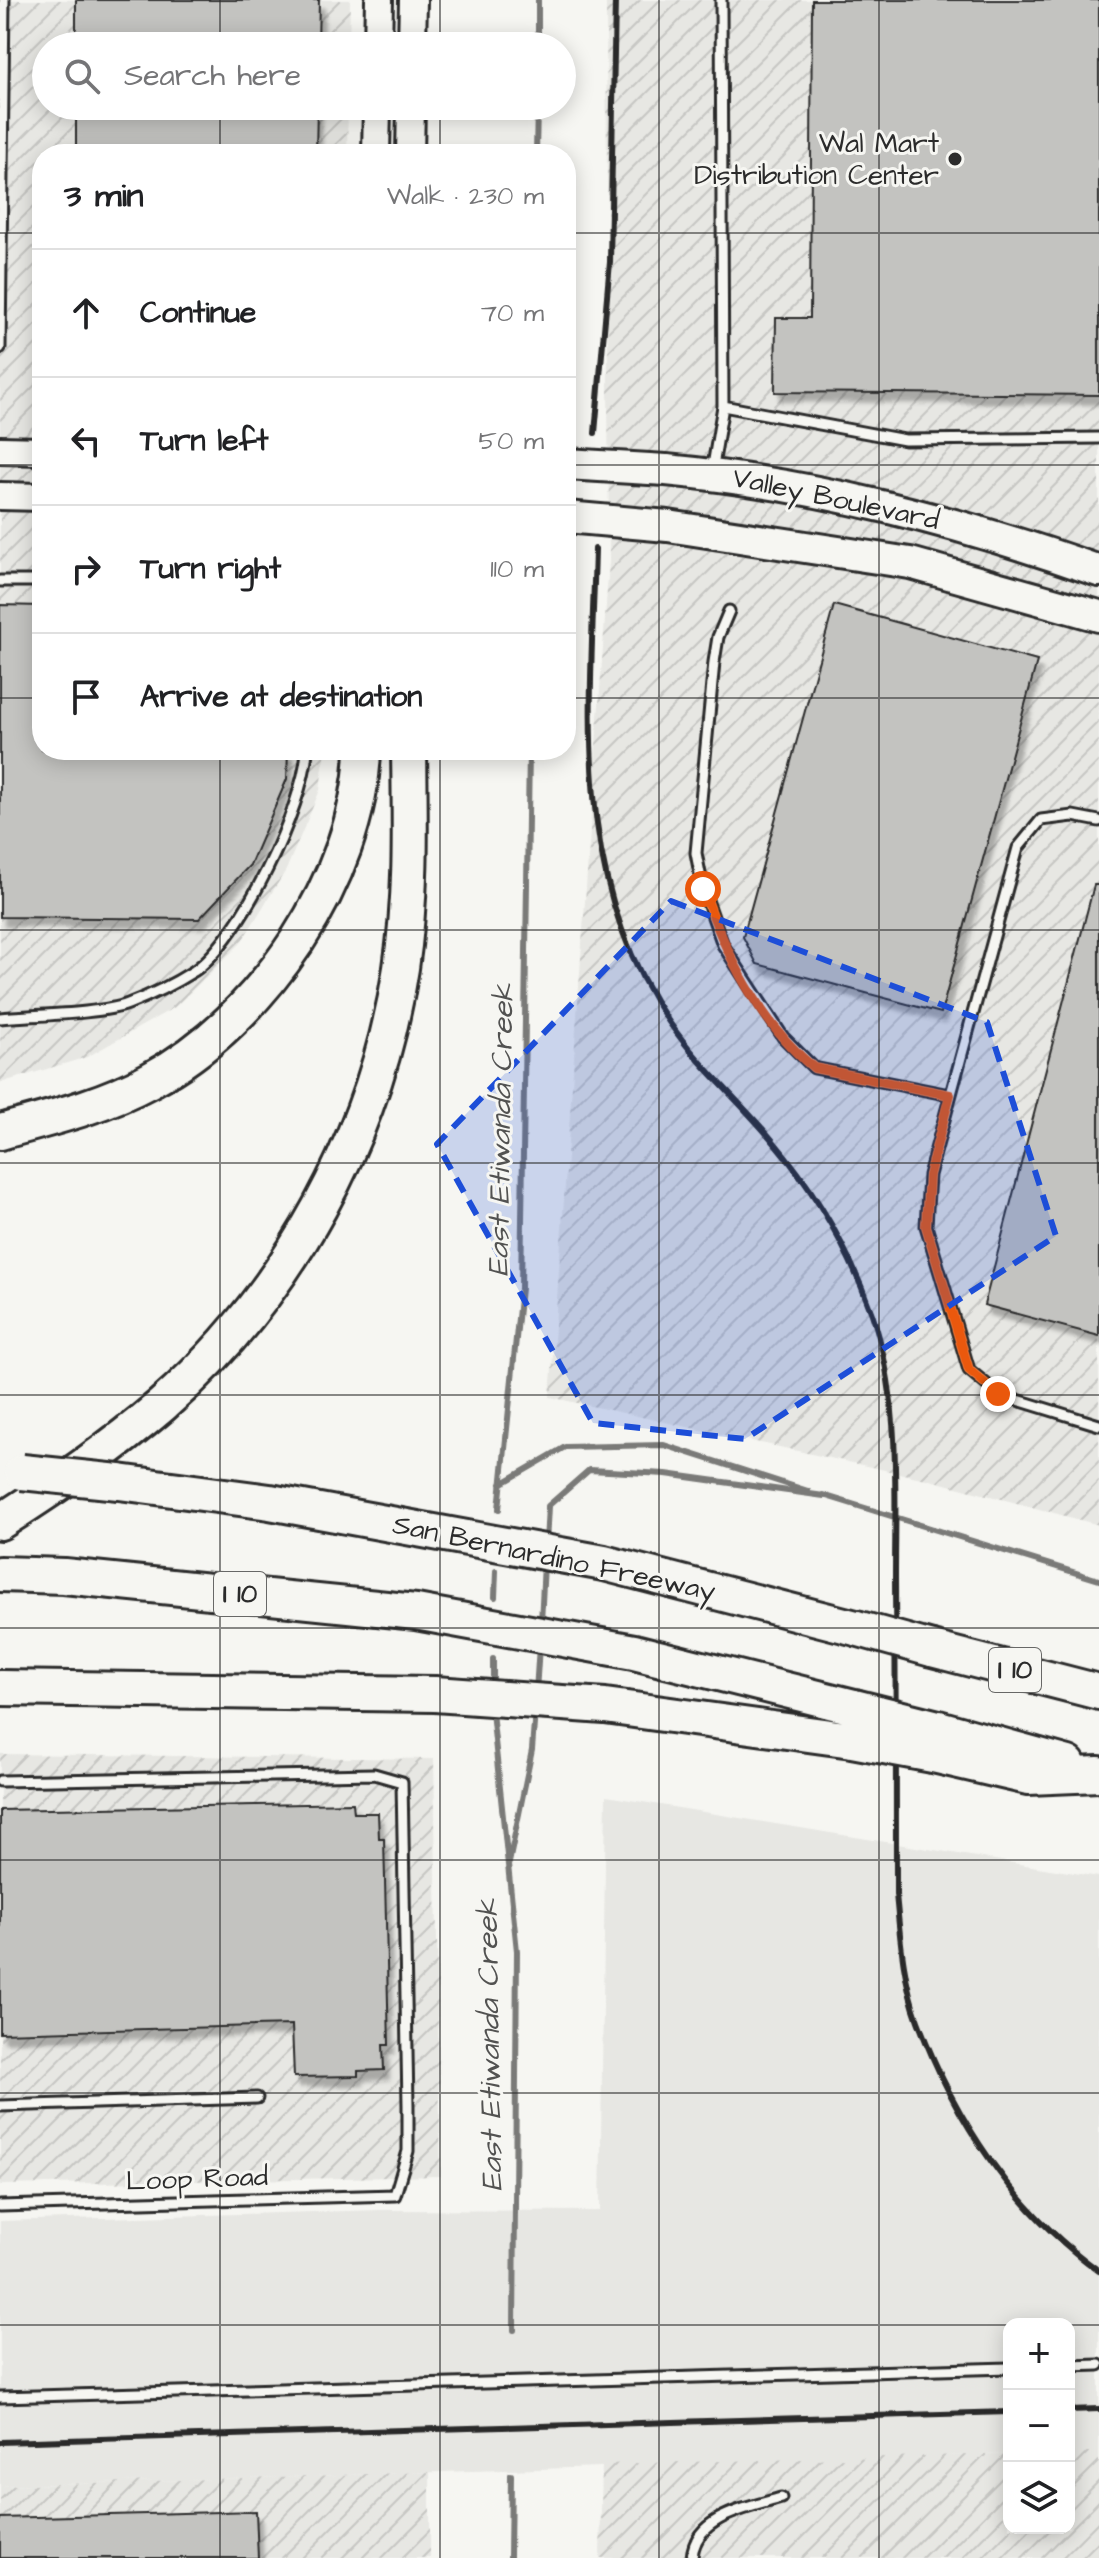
<!DOCTYPE html>
<html lang="en">
<head>
<meta charset="utf-8">
<style>
  :root { --surface:#fff; --page:#f2f2f2; --text:#202124; --muted:#757577; --line:#e0e0e0 }
  body { margin:0; font-family:"Architects Daughter",sans-serif; background:var(--page); color:var(--text) }
  .controls { position:absolute; right:24px; bottom:24px; display:grid; overflow:hidden; border-radius:16px; box-shadow:0 4px 20px #0003 }
  .controls button { width:72px; height:72px; display:grid; place-items:center; padding:0; border:0; border-bottom:2px solid var(--line); background:var(--surface); color:var(--text); font:40px sans-serif }
  .stop { position:absolute; width:24px; height:24px; margin:-18px; border:6px solid #ea580c; border-radius:50%; background:#fff }
  .stop.end { background:#ea580c; border-color:#fff; box-shadow:0 2px 8px #0008 }
  .list { margin:0; padding:0; list-style:none }
  h2 { display:flex; justify-content:space-between; align-items:center; height:104px; margin:0; padding:0 32px; font-size:34px }
  h2 small { font-size:26px; font-weight:400; color:var(--muted) }
  .list li { display:grid; grid-template-columns:52px 1fr auto; gap:24px; align-items:center; box-sizing:border-box; height:128px; padding:0 32px; border-top:2px solid var(--line) }
  .list b { display:block; font-size:30px; white-space:nowrap }
  .list em { font-size:26px; font-style:normal; color:var(--muted) }
  .icon { flex:none; width:44px; height:44px; fill:none; stroke:currentColor; stroke-width:2; stroke-linecap:round; stroke-linejoin:round }
  .map { position:relative; flex:none; width:1099px; height:2558px; overflow:hidden }
  .search { position:absolute; background:var(--surface); box-shadow:0 4px 20px #0003; left:32px; top:32px; width:544px; height:88px; display:flex; align-items:center; gap:20px; box-sizing:border-box; padding:0 28px; border-radius:44px; color:var(--muted); font-size:30px }
  .panel { position:absolute; background:var(--surface); box-shadow:0 4px 20px #0003; left:32px; top:144px; width:544px; height:616px; border-radius:32px }
  .map>svg:first-child { display:block }
  .built { fill:#e7e7e3 }
  .industrial { fill:url(#industrial-furrows) }
  .lines { fill:none; stroke-linecap:round; stroke-linejoin:round }
  .stream { stroke:#7a7a78; stroke-width:6 }
  .building { fill:#c3c3c0; stroke:#2b2b2b; stroke-width:2; filter:url(#shadow) }
  .lane-casing { stroke:#2b2b2b; stroke-width:15 }
  .secondary-casing { stroke:#2b2b2b; stroke-width:32 }
  .primary-casing { stroke:#2b2b2b; stroke-width:36 }
  .highway-casing { stroke:#2b2b2b; stroke-width:40 }
  .lane { stroke:#f6f6f2; stroke-width:9 }
  .secondary { stroke:#f6f6f2; stroke-width:26 }
  .primary { stroke:#f6f6f2; stroke-width:30 }
  .highway { stroke:#f6f6f2; stroke-width:34 }
  .rail { stroke:#2b2b2b; stroke-width:6 }
  .primary-bridge-casing { stroke:#2b2b2b; stroke-width:36; stroke-linecap:butt }
  .highway-bridge-casing { stroke:#2b2b2b; stroke-width:40; stroke-linecap:butt }
  .primary-bridge { stroke:#f6f6f2; stroke-width:30 }
  .highway-bridge { stroke:#f6f6f2; stroke-width:34 }
  .route { stroke:#ea580c; stroke-width:10 }
  .marked { fill:#1d4ed8; fill-opacity:0.2; stroke:#1d4ed8; stroke-width:6; stroke-dasharray:16 10; stroke-linejoin:round }
  .grid { fill:none; stroke:#2b2b2b; stroke-width:2; stroke-opacity:0.55 }
  .poi-dot { fill:#2b2b2b; stroke:#f6f6f2; stroke-width:3 }
  .labels { text-anchor:middle; dominant-baseline:central; stroke-width:6; stroke-linejoin:round; paint-order:stroke }
  .shield { fill:#f6f6f2; stroke:#686867; stroke-width:2 }
  .shield-label { font-size:26px; font-weight:bold; fill:#2b2b2b }
  .poi-label { font-size:28px; fill:#2b2b2b; stroke:#f6f6f2; text-anchor:end }
  .street-label { font-size:28px; fill:#2b2b2b; stroke:#f6f6f2 }
  .water-label { font-size:30px; font-style:italic; fill:#525251; stroke:#f6f6f2 }
</style>
</head>
<body>
<div class="map">
<svg width="1099" height="2558" viewBox="0 0 1099 2558">
  <defs>
    <pattern id="industrial-furrows" width="10" height="10" patternUnits="userSpaceOnUse" patternTransform="scale(2)"><rect width="10" height="10" fill="#e7e7e3"/><path d="M-1 1l2-2M0 10L10 0M9 11l2-2" fill="none" stroke="#c6c6c3"/></pattern>
    <filter id="shadow"><feDropShadow dx="5" dy="9" stdDeviation="2" flood-color="#0004"/></filter>
  </defs>
  <rect width="100%" height="100%" fill="#f6f6f2"/>
  <filter id="ink" filterUnits="userSpaceOnUse"><feTurbulence type="fractalNoise" baseFrequency=".0125" numOctaves="2"/><feDisplacementMap in="SourceGraphic" scale="16" xChannelSelector="R" yChannelSelector="G"/><feConvolveMatrix kernelMatrix="1 2 1 2 8 2 1 2 1" color-interpolation-filters="sRGB"/></filter>
  <g filter="url(#ink)">
    <!-- built -->
    <path class="built" d="M606,1796L1099,1877V2452H1069V2324H1009V2454L0,2486V2221L381,2210L600,2211Z"/>
    <!-- industrial -->
    <path class="industrial" d="M0,0H350L349,46H46V106H348L347,154H42V750H325L320,790L286,870L240,944L175,1007L87,1057L0,1083Z
      M606,0H1099V1525L926,1479L550,1397L609,562Z
      M0,1754L434,1759L441,2176L0,2185Z
      M1069,2452H1099V2558H600L602,2464L1009,2454V2528H1069Z
      M430,2472V2558H0V2486Z"/>
    <g class="lines">
      <!-- stream -->
      <path class="stream" d="M538,46V0
        M536,154L537,106
        M501,1484L565,1447L664,1445L808,1491
        M823,1495L1099,1580
        M499,1509L521,1288L529,750
        M546,1543L548,1506L589,1470L666,1474L824,1496
        M495,1597L496,1571
        M541,1623L544,1563
        M493,1683V1659
        M536,1691L539,1646
        M492,1712L517,1951L514,2330
        M509,1863L532,1750L535,1710
        M510,2558L511,2475"/>
    </g>
    <!-- building -->
    <path class="building" d="M76,0H319L318,46H76Z
      M812,0H1099V395L775,392L776,318H810Z
      M76,106H317L316,154H76Z
      M0,605L42,606V750H288L287,779L250,865L199,919L0,917Z
      M834,605L1037,661L941,1013L757,964L743,937Z
      M1094,885H1099V1336L984,1305Z
      M353,1803L354,1813H378L379,1838H384L389,2045H383L384,2070L358,2071V2076L294,2077L292,2025L0,2033V1810Z
      M256,2511L258,2558H0V2518Z"/>
    <g class="lines">
      <defs>
        <path id="lane" d="M0,348L4,0
          M723,406L905,440L1099,438
          M712,472L723,406L721,0
          M0,581H42
          M729,611L718,637L714,662L696,853L703,889L723,945L783,1037L814,1068L950,1095
          M1099,821L1073,816L1041,820L1018,848L929,1175L926,1226L969,1370L998,1394L1099,1425
          M0,1018C32,1015 102,1014 128,1004C149,996 175,983 194,971C241,939 304,806 307,750
          M0,1781L374,1774L402,1782L408,2105V2151L395,2195L0,2206
          M0,2106L257,2098
          M1069,2366L1099,2365
          M0,2397L1009,2368
          M692,2558C694,2516 748,2508 781,2498"/>
        <path id="secondary" d="M378,46L379,0
          M412,46L413,0
          M376,154L377,106
          M410,154L411,106
          M0,450L42,451
          M0,496L42,497"/>
        <path id="primary" d="M666,470C816,484 957,521 1099,571
          M668,526L910,563L1099,616"/>
        <path id="highway" d="M0,1132C51,1118 102,1106 150,1080C262,1021 359,878 363,750
          M119,1482L270,1502L604,1563L856,1628
          M0,1522C56,1486 111,1449 162,1405C289,1294 376,1134 401,968C412,895 410,823 409,750
          M0,1574L64,1576L416,1612L634,1652L854,1707
          M932,1649L1099,1692
          M0,1688L435,1694L605,1706L852,1740
          M938,1728L1068,1764
          M933,1755L1028,1777L1099,1774"/>
      </defs>
      <!-- lane casing -->
      <use href="#lane" class="lane-casing"/>
      <!-- secondary casing -->
      <use href="#secondary" class="secondary-casing"/>
      <!-- primary casing -->
      <use href="#primary" class="primary-casing"/>
      <!-- highway casing -->
      <use href="#highway" class="highway-casing"/>
      <!-- lane -->
      <use href="#lane" class="lane"/>
      <!-- secondary -->
      <use href="#secondary" class="secondary"/>
      <!-- primary -->
      <use href="#primary" class="primary"/>
      <!-- highway -->
      <use href="#highway" class="highway"/>
      <!-- rail -->
      <path class="rail" d="M595,433L610,262L615,0
        M595,549C591,712 571,880 669,1022C699,1066 739,1100 773,1141C817,1193 849,1250 872,1314C901,1399 895,1490 895,1578C896,1683 896,1789 896,1894C900,1936 903,1981 918,2021C954,2119 1014,2210 1099,2271
        M1069,2410L1099,2409
        M0,2442L1009,2412"/>
      <defs>
        <path id="primary-bridge" d="M566,464L666,470
          M566,517L668,526"/>
        <path id="highway-bridge" d="M22,1472L119,1482
          M856,1628L932,1649
          M854,1707L938,1728
          M852,1740L933,1755"/>
      </defs>
      <!-- primary-bridge casing -->
      <use href="#primary-bridge" class="primary-bridge-casing"/>
      <!-- highway-bridge casing -->
      <use href="#highway-bridge" class="highway-bridge-casing"/>
      <!-- primary-bridge -->
      <use href="#primary-bridge" class="primary-bridge"/>
      <!-- highway-bridge -->
      <use href="#highway-bridge" class="highway-bridge"/>
    </g>
  </g>
  <g class="lines" filter="url(#ink)">
    <!-- route -->
    <path class="route" d="M703,889C726,954 759,1023 814,1068L950,1095L929,1175L926,1226L969,1370L998,1394"/>
  </g>
  <!-- marked area -->
  <path class="marked" d="M671,901L987,1022L1056,1236L745,1439L593,1423L437,1144Z"/>
  <!-- grid -->
  <path class="grid" d="M220,0V46M440,0V46M659,0V2558M879,0V2558M220,106V154M440,106V154M0,233H42M566,233H1099M0,465H42M566,465H1099M0,698H42M566,698H1099M220,750V2558M440,750V2558M0,930H1099M0,1163H1099M0,1395H1099M0,1628H1099M0,1860H1099M0,2093H1099M0,2325H1009M1069,2325H1099"/>
  <!-- markers -->
  <circle class="poi-dot" cx="955" cy="159" r="8"/>
  <g class="labels">
    <!-- shield labels -->
    <g class="shield">
      <rect x="214" y="1572" width="52" height="44" rx="6"/>
      <rect x="989" y="1648" width="52" height="44" rx="6"/>
    </g>
    <g class="shield-label">
      <text x="240" y="1594">I 10</text>
      <text x="1015" y="1670">I 10</text>
    </g>
    <!-- poi labels -->
    <g class="poi-label">
      <text x="939" y="143">Wal Mart<tspan x="939" dy="32">Distribution Center</tspan></text>
    </g>
    <!-- street labels -->
    <g class="street-label">
      <text transform="translate(836 499) rotate(12)">Valley Boulevard</text>
      <text transform="translate(554 1558) rotate(12)">San Bernardino Freeway</text>
      <text transform="translate(197 2179) rotate(-2)">Loop Road</text>
    </g>
    <!-- water labels -->
    <g class="water-label">
      <text transform="translate(501 1130) rotate(-89)">East Etiwanda Creek</text>
      <text transform="translate(490 2045) rotate(-91)">East Etiwanda Creek</text>
    </g>
  </g>
</svg>
<div class="controls">
<button>+</button>
<button>−</button>
<button><svg class="icon" aria-label="layers" viewBox="0 0 24 24"><path d="M12 4l9 5-9 5-9-5zM3 14l9 5 9-5"/></svg></button>
</div>
<div class="stop" style="left:703px;top:889px"></div>
<div class="stop end" style="left:998px;top:1394px"></div>
<div class="search"><svg class="icon" aria-label="search" viewBox="0 0 24 24"><circle cx="10" cy="10" r="6"/><path d="M15 15l6 6"/></svg>Search here</div>
<section class="panel">
<h2>3 min<small>Walk · 230 m</small></h2>
<ul class="list">
<li><svg class="icon" aria-label="ahead" viewBox="0 0 24 24"><path d="M12 20V5M6 11l6-6 6 6"/></svg><div><b>Continue</b></div><em>70 m</em></li>
<li><svg class="icon" aria-label="left" viewBox="0 0 24 24"><path d="M17 20v-9H6M10 6l-5 5 5 5"/></svg><div><b>Turn left</b></div><em>50 m</em></li>
<li><svg class="icon" aria-label="right" viewBox="0 0 24 24"><path d="M7 20v-9h11M14 6l5 5-5 5"/></svg><div><b>Turn right</b></div><em>110 m</em></li>
<li><svg class="icon" aria-label="arrive" viewBox="0 0 24 24"><path d="M6 21V4h12l-3 4 3 4H6"/></svg><div><b>Arrive at destination</b></div></li>
</ul>
</section>
</div>
</body>
</html>
